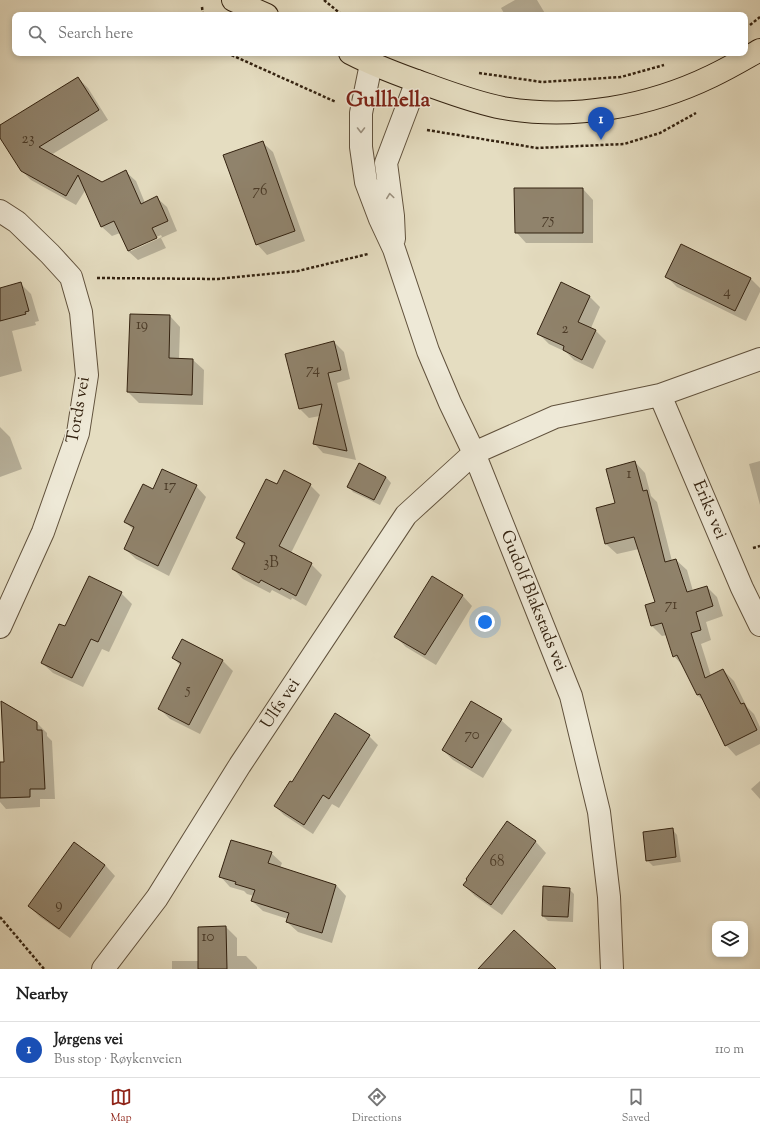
<!DOCTYPE html>
<html lang="en">
<head>
<meta charset="utf-8">
<style>
  :root { --surface:#fff; --page:#f2f2f2; --text:#222; --muted:#767676; --line:#e0e0e0; --accent:#8f2418 }
  body { margin:0; font-family:"Sorts Mill Goudy",serif; background:var(--page); color:var(--text) }
  .controls { position:absolute; right:12px; bottom:12px; display:grid; overflow:hidden; border-radius:8px; box-shadow:0 2px 6px #0003 }
  .controls button { width:36px; height:36px; display:grid; place-items:center; padding:0; border:0; border-bottom:1px solid var(--line); background:var(--surface); color:var(--text); font:20px sans-serif }
  .you { position:absolute; left:485px; top:622px; width:14px; height:14px; margin:-10px; border:3px solid #fff; border-radius:50%; background:#1a73e8; box-shadow:0 0 0 6px #1a73e833 }
  .badge { display:grid; place-items:center; width:26px; height:26px; border-radius:50%; background:var(--accent); color:#fff; font-size:13px; font-weight:700 }
  .pin { position:absolute; translate:-50% -33px; filter:drop-shadow(0 1px 2px #0008) }
  .pin::after { content:''; position:absolute; top:21px; width:14px; height:12px; background:inherit; clip-path:polygon(0 0,100% 0,50% 100%) }
  .list { margin:0; padding:0; list-style:none }
  h2 { display:flex; justify-content:space-between; align-items:center; height:52px; margin:0; padding:0 16px; font-size:17px }
  h2 small { font-size:13px; font-weight:400; color:var(--muted) }
  .list li { display:grid; grid-template-columns:26px 1fr auto; gap:12px; align-items:center; box-sizing:border-box; height:56px; padding:0 16px; border-top:1px solid var(--line) }
  .list b { display:block; font-size:15px; white-space:nowrap }
  .list p { margin:0; font-size:13px; white-space:nowrap; color:var(--muted) }
  .list em { font-size:13px; font-style:normal; color:var(--muted) }
  .icon { flex:none; width:22px; height:22px; fill:none; stroke:currentColor; stroke-width:2; stroke-linecap:round; stroke-linejoin:round }
  .map { position:relative; flex:none; width:760px; height:969px; overflow:hidden }
  .search { position:absolute; background:var(--surface); box-shadow:0 2px 6px #0003; left:12px; right:12px; top:12px; height:44px; display:flex; align-items:center; gap:10px; box-sizing:border-box; padding:0 14px; border-radius:8px; color:var(--muted); font-size:15px }
  .sheet { height:108px; background:var(--surface) }
  nav { display:flex; justify-content:space-around; align-items:center; box-sizing:border-box; height:56px; border-top:1px solid var(--line); background:var(--surface); font-size:11px; color:var(--muted) }
  nav a { display:grid; justify-items:center; gap:2px }
  nav .on { color:var(--accent) }
  .map>svg:first-child { display:block }
  .shadow { fill:#0003; fill-rule:evenodd }
  .building { fill:#90836c; stroke:#332210 }
  .lines { fill:none; stroke-linecap:round; stroke-linejoin:round }
  .minor-casing { stroke:#60513c; stroke-width:24 }
  .major-casing { stroke:#332210; stroke-width:24 }
  .path { stroke:#332210; stroke-width:2.5; stroke-dasharray:3 2; stroke-linecap:butt }
  .minor { stroke:#eee9d7; stroke-width:22 }
  .major { stroke:#e5ddc1; stroke-width:22 }
  .oneway { stroke:#9a8f7d }
  .labels { text-anchor:middle; dominant-baseline:central; stroke-width:3; stroke-linejoin:round; paint-order:stroke }
  .number-label { font-size:15px; fill:#4a3a27 }
  .street-label { font-size:17px; fill:#332210; stroke:#eee9d7 }
  .district-label { font-size:21px; font-weight:bold; fill:#7a1f14; stroke:#eee9d7 }
</style>
</head>
<body>
<div class="map">
<svg width="760" height="969" viewBox="0 0 760 969">
  <rect width="100%" height="100%" fill="#e5ddc1"/>
  <filter id="stains"><feTurbulence type="fractalNoise" baseFrequency=".005" numOctaves="4"/><feColorMatrix values="0 0 0 0 .2 0 0 0 0 .09 0 0 0 0 .02 0 0 0 .5 -.17"/></filter>
  <radialGradient id="worn" r=".72"><stop offset=".6" stop-color="#630" stop-opacity="0"/><stop offset="1" stop-color="#630" stop-opacity=".3"/></radialGradient>
  <!-- shadow -->
  <path class="shadow" d="M515,0H537L546,15H505L501,8Z
    M78,78L88,88L108,120L51,155L102,183L126,172L136,181L145,203L157,198L167,207L177,231L161,238L166,248L138,260L128,251L120,233L112,236L102,227L86,189L76,205L31,180L21,170L0,136V126ZM161,235L162,237L131,251V248Z
    M262,142L273,152L305,241L267,255L257,244Z
    M583,189L593,200V243H526L516,232Z
    M682,246L751,279L760,288V292L746,321L677,287L667,277Z
    M21,284L31,294L39,321L35,322L36,325L12,331L22,371L0,377V288Z
    M561,284L590,297L600,307L591,328L596,331L606,341L593,369L574,360L566,352L549,344L538,333Z
    M170,316L180,327L179,359L193,360L204,370L203,405L139,403L128,392Z
    M334,342L344,352L350,379L337,383L356,460L323,453L314,443L320,416L309,418L300,409Z
    M0,427L10,437L22,469L0,477Z
    M760,461V505L749,464Z
    M635,462L645,473L651,496L657,502L672,561L676,560L687,570L693,591L707,587L717,597L723,616L706,622L711,640L701,644L711,676L723,670L734,681L747,707L754,714L760,727V744L736,756L726,745L705,702L697,695L683,666L674,656L667,635L662,636L652,626L656,603L639,549L617,554L606,544L598,509L616,504Z
    M386,477L391,483L380,505L353,492L348,486Z
    M277,485H310L320,495L291,553L311,564L322,575L306,606L292,598L291,600L272,590L270,593L243,579L233,569L245,546L237,538Z
    M196,486L206,497L169,576L136,559L125,549L134,530L125,522L153,490Z
    M121,593L132,604L109,652L102,649L83,687L53,673L42,663L65,628Z
    M462,595L472,606L436,665L406,647L396,637Z
    M173,658L222,660L233,671L200,734L170,719L159,708L181,666Z
    M501,720L512,730L483,778L453,760L443,750Z
    M37,723L47,733V736L52,741L55,799H40V807L6,809L0,802V763H5Z
    M369,736L378,745L339,808L332,804L313,834L284,815L275,806L292,784Z
    M760,781V799L751,789Z
    M507,822L536,842L546,853L502,915L475,896L464,885Z
    M672,829L677,835L681,862L653,866L647,860Z
    M271,853L282,863L280,868L336,885L346,896L332,943L298,932L287,922L288,919L263,911L252,901L254,896L247,894L244,891L230,887L220,876Z
    M105,865L115,876L70,938L40,917L29,906Z
    M569,889L574,894L573,922L548,921L543,916Z
    M226,927L237,938V956H246L257,967V969H172V961H199Z"/>
  <!-- building -->
  <path class="building" d="M78,77L99,110L39,147L102,182L126,170L141,204L157,196L168,221L152,228L157,238L128,251L114,221L101,227L78,175L66,196L21,171L0,138V125Z
    M263,141L295,231L256,245L223,155Z
    M514,188H583V233H515Z
    M681,244L751,278L735,311L665,277Z
    M21,282L29,311L25,312L26,314L0,321V288Z
    M561,282L590,296L578,322L596,330L582,360L563,350L564,346L537,334Z
    M130,314L170,315L169,358L193,359L192,395L127,392Z
    M334,341L341,370L328,373L347,451L313,444L322,404L299,409L285,354Z
    M635,461L643,491L647,490L665,562L676,559L687,592L707,586L713,606L696,612L701,630L691,633L705,678L723,669L741,704L744,703L757,730L725,746L700,694L697,695L677,655L673,657L662,623L651,626L645,605L655,602L634,537L605,544L596,508L615,503L606,469Z
    M359,463L386,477L374,500L347,487Z
    M162,469L197,485L158,566L124,549L134,527L124,522L143,484L153,489Z
    M284,470L311,484L279,546L312,563L296,596L281,588L280,590L261,580L259,583L232,569L245,543L236,538L266,479L277,484Z
    M89,576L122,592L98,642L91,639L72,678L41,663L59,624L65,626Z
    M432,576L463,595L425,655L394,637Z
    M182,639L223,660L189,725L158,709L181,663L172,658Z
    M1,701L37,722V730H42L45,789H30V797L0,798V762H4Z
    M471,701L502,719L472,768L442,750Z
    M335,713L370,735L329,799L323,795L304,825L274,806L290,781L292,782Z
    M507,821L536,841L491,905L463,885L467,880L466,879Z
    M673,828L676,857L646,861L643,832Z
    M231,840L272,852L268,863L336,885L322,933L286,922L289,913L251,901L255,890L235,884L236,882L219,877Z
    M74,842L105,865L59,929L28,906Z
    M543,886L570,888L568,917L542,916Z
    M226,926L227,969H198V927Z
    M514,930L556,969H478Z"/>
  <g class="lines">
    <defs>
      <path id="minor" d="M371,64L361,113V147L366,182L380,219L394,249L428,351L450,403L474,453L571,696L599,812L609,897L612,969
        M0,211L17,222L50,254L71,277L81,312L87,375L78,433L43,532L0,627
        M394,239L393,216L386,163L417,81
        M660,395L742,588L760,625
        M103,969L157,898L240,765L406,515L474,453L555,417L660,395L760,359"/>
      <path id="major" d="M233,0L267,15
        M350,53C375,66 402,76 428,85C453,94 477,103 503,108C574,120 648,107 712,76C729,68 744,59 760,50"/>
    </defs>
    <!-- minor casing -->
    <use href="#minor" class="minor-casing"/>
    <!-- major casing -->
    <use href="#major" class="major-casing"/>
    <!-- path -->
    <path class="path" d="M324,0L342,15
      M202,7L203,15
      M750,25L760,17
      M227,53L336,102
      M479,73L542,82L621,77L664,65
      M427,130L537,148L624,144L660,133L696,113
      M97,278L218,279L298,271L368,254
      M753,548L760,546
      M0,917L44,969"/>
    <!-- minor -->
    <use href="#minor" class="minor"/>
    <!-- major -->
    <use href="#major" class="major"/>
  </g>
  <!-- one-way arrows -->
  <defs><path id="oneway-chevron" d="M-2-3.5L2.5 0L-2 3.5" fill="none" stroke-width="1.6" stroke-linecap="round" stroke-linejoin="round"/></defs>
  <g class="oneway">
    <use href="#oneway-chevron" transform="translate(361 130) rotate(90)"/>
    <use href="#oneway-chevron" transform="translate(390 196) rotate(-98)"/>
  </g>
  <g class="labels">
    <!-- number labels -->
    <g class="number-label">
      <text x="28" y="139">23</text>
      <text x="260" y="191">76</text>
      <text x="548" y="220">75</text>
      <text x="727" y="292">4</text>
      <text x="142" y="325">19</text>
      <text x="565" y="329">2</text>
      <text x="313" y="370">74</text>
      <text x="629" y="474">1</text>
      <text x="170" y="486">17</text>
      <text x="271" y="563">3B</text>
      <text x="671" y="605">71</text>
      <text x="188" y="690">5</text>
      <text x="472" y="735">70</text>
      <text x="497" y="862">68</text>
      <text x="59" y="905">9</text>
      <text x="208" y="937">10</text>
    </g>
    <!-- street labels -->
    <g class="street-label">
      <text transform="translate(79 410) rotate(-80)">Tords vei</text>
      <text transform="translate(709 510) rotate(67)">Eriks vei</text>
      <text transform="translate(533 601) rotate(68)">Gudolf Blakstads vei</text>
      <text transform="translate(281 704) rotate(-56)">Ulfs vei</text>
    </g>
    <!-- district labels -->
    <g class="district-label">
      <text x="388" y="101">Gullhella</text>
    </g>
  </g>
  <rect width="100%" height="100%" filter="url(#stains)"/>
  <rect width="100%" height="100%" fill="url(#worn)"/>
</svg>
<div class="controls">
<button><svg class="icon" aria-label="layers" viewBox="0 0 24 24"><path d="M12 4l9 5-9 5-9-5zM3 14l9 5 9-5"/></svg></button>
</div>
<div class="you"></div>
<div class="pin badge" style="left:601px;top:140px;background:#1a4fb4">1</div>
<div class="search"><svg class="icon" aria-label="search" viewBox="0 0 24 24"><circle cx="10" cy="10" r="6"/><path d="M15 15l6 6"/></svg>Search here</div>
</div>
<section class="sheet">
<h2>Nearby<small></small></h2>
<ul class="list">
<li><span class="badge" style="background:#1a4fb4">1</span><div><b>Jørgens vei</b><p>Bus stop · Røykenveien</p></div><em>110 m</em></li>
</ul>
</section>
<nav>
<a class="on"><svg class="icon" aria-label="map" viewBox="0 0 24 24"><path d="M3 6l6-2 6 2 6-2v14l-6 2-6-2-6 2zM9 4v14M15 6v14"/></svg>Map</a>
<a><svg class="icon" aria-label="directions" viewBox="0 0 24 24"><path d="M12 3l9 9-9 9-9-9zM9 14v-3h6M13 9l2 2-2 2"/></svg>Directions</a>
<a><svg class="icon" aria-label="saved" viewBox="0 0 24 24"><path d="M7 4h10v16l-5-4-5 4z"/></svg>Saved</a>
</nav>
</body>
</html>
